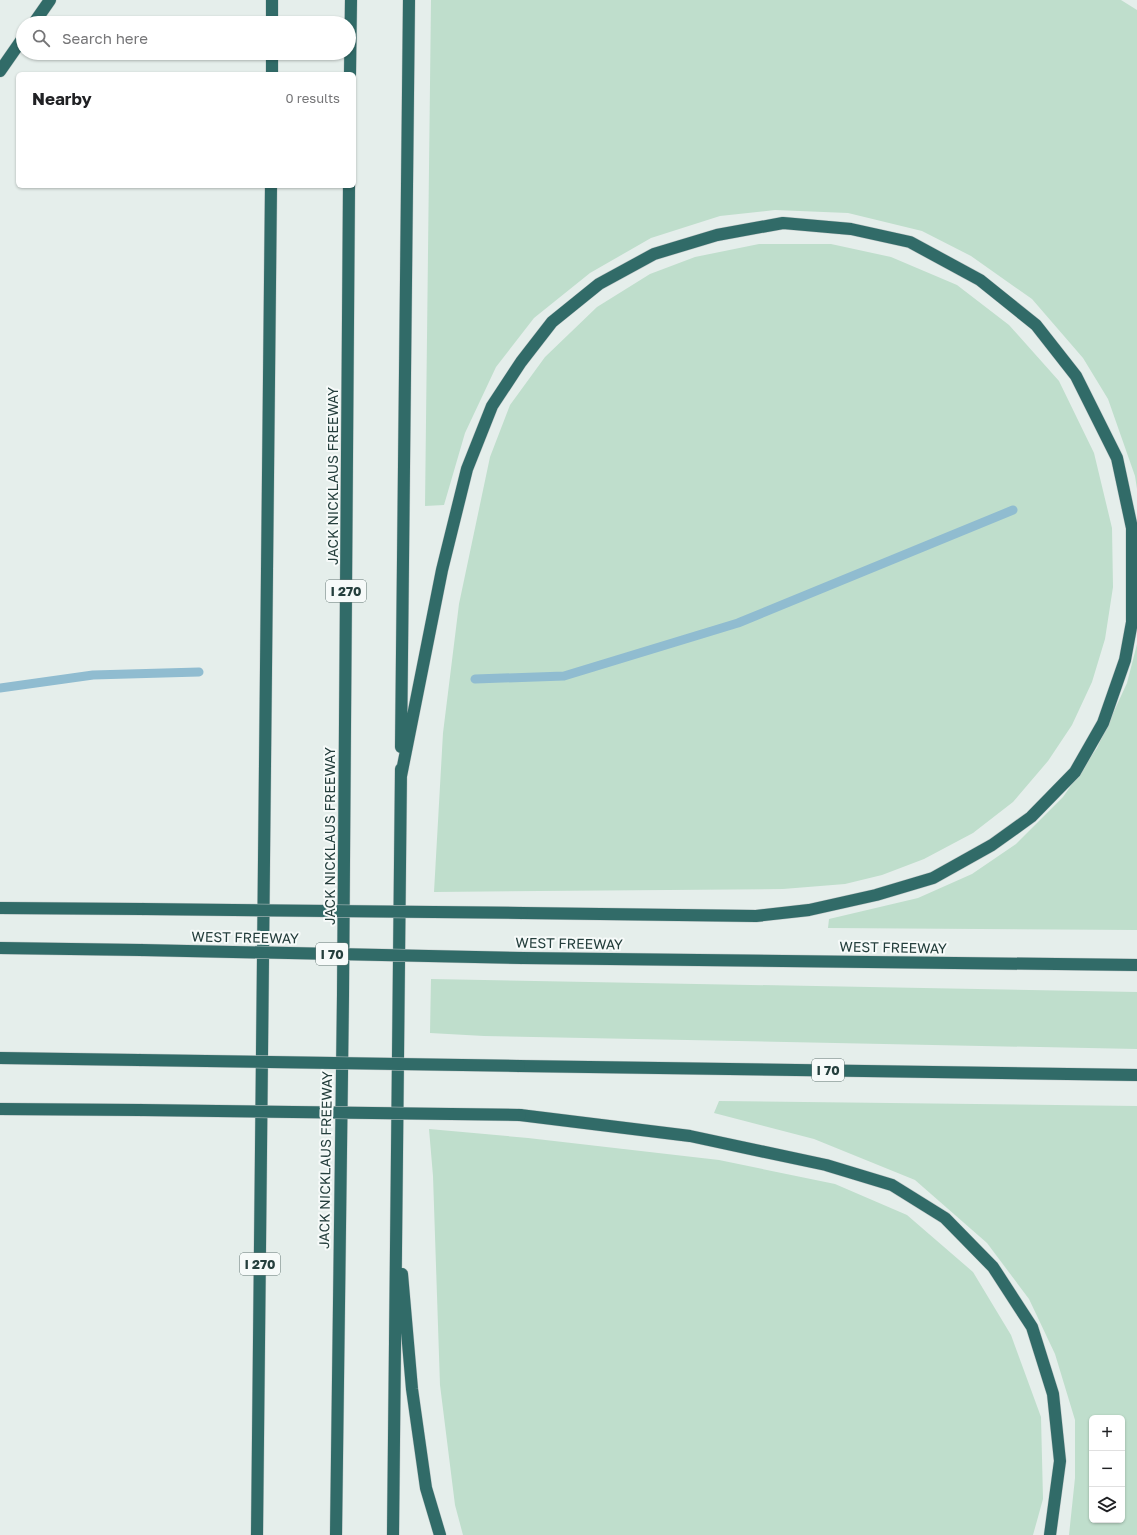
<!DOCTYPE html>
<html lang="en">
<head>
<meta charset="utf-8">
<style>
  :root { --surface:#fff; --page:#f2f2f2; --text:#202124; --muted:#757577; --line:#e0e0e0 }
  body { margin:0; font-family:"Golos Text",sans-serif; background:var(--page); color:var(--text) }
  .controls { position:absolute; right:12px; bottom:12px; display:grid; overflow:hidden; border-radius:6px; box-shadow:0 1px 3px #0004 }
  .controls button { width:36px; height:36px; display:grid; place-items:center; padding:0; border:0; border-bottom:1px solid var(--line); background:var(--surface); color:var(--text); font:20px sans-serif }
  .list { margin:0; padding:0; list-style:none }
  h2 { display:flex; justify-content:space-between; align-items:center; height:52px; margin:0; padding:0 16px; font-size:17px }
  h2 small { font-size:13px; font-weight:400; color:var(--muted) }
  .icon { flex:none; width:22px; height:22px; fill:none; stroke:currentColor; stroke-width:2; stroke-linecap:round; stroke-linejoin:round }
  .map { position:relative; flex:none; width:1137px; height:1535px; overflow:hidden }
  .search { position:absolute; background:var(--surface); box-shadow:0 1px 3px #0004; left:16px; top:16px; width:340px; height:44px; display:flex; align-items:center; gap:10px; box-sizing:border-box; padding:0 14px; border-radius:22px; color:var(--muted); font-size:15px }
  .panel { position:absolute; background:var(--surface); box-shadow:0 1px 3px #0004; left:16px; top:72px; width:340px; height:116px; border-radius:6px }
  .map>svg:first-child { display:block }
  .green { fill:#bfdecc; fill-rule:evenodd }
  .lines { fill:none; stroke-linecap:round; stroke-linejoin:round }
  .stream { stroke:#90bcd0; stroke-width:9 }
  .highway-casing { stroke:#c2c9c9; stroke-width:13 }
  .highway { stroke:#316b68; stroke-width:12 }
  .highway-bridge-casing { stroke:#c2c9c9; stroke-width:13; stroke-linecap:butt }
  .highway-bridge { stroke:#316b68; stroke-width:12 }
  .labels { text-anchor:middle; dominant-baseline:central; stroke-width:4; stroke-linejoin:round; paint-order:stroke }
  .shield { fill:#f6faf9; stroke:#647775; stroke-width:1 }
  .shield-label { font-size:13px; font-weight:bold; fill:#253f3d }
  .street-label { font-size:14px; fill:#253f3d; stroke:#f6faf9 }
</style>
</head>
<body>
<div class="map">
<svg width="1137" height="1535" viewBox="0 0 1137 1535">
  <rect width="100%" height="100%" fill="#e5eeeb"/>
  <!-- green -->
  <path class="green" d="M431,0H1121L1137,10V489L1135,476L1108,399L1083,358L1032,299L971,256L922,231L848,213L775,210L720,216L651,238L590,273L534,318L496,367L465,433L444,505L425,506Z
    M759,244H831L891,257L957,285L1009,325L1059,381L1094,453L1112,528L1113,587L1105,639L1092,682L1072,725L1048,761L1013,802L973,833L924,859L882,875L845,884L783,889L434,892L443,733L459,604L490,457L510,405L545,357L597,307L650,274L695,257Z
    M1137,644V930L828,928L829,919L918,898L972,874L1016,844L1063,797L1097,748L1127,683Z
    M431,979L1137,992V1049L484,1036L430,1033Z
    M719,1101L1137,1106V1535H1069L1075,1478V1420L1055,1354L1029,1299L987,1243L915,1180L814,1139L714,1113ZM1092,1418H1122V1520H1092Z
    M429,1129L528,1138L719,1160L835,1184L907,1215L973,1272L1011,1335L1041,1417L1043,1499L1033,1535H463L455,1505L440,1385L433,1176Z"/>
  <g class="lines">
    <!-- stream -->
    <path class="stream" d="M475,679L564,676L738,623L1013,510
      M0,688L93,675L199,672"/>
    <defs>
      <path id="highway" d="M34,23L50,0
        M272,23V0
        M0,71L23,38
        M272,74V53
        M350,74L351,0
        M401,747L409,0
        M401,776L442,570L467,469L492,406L521,362L552,322L599,284L654,254L717,235L783,223L851,229L910,242L980,280L1036,325L1076,376L1117,458L1132,528V622L1125,660L1103,723L1075,772L1031,817L992,845L933,878L876,895L809,910L756,916L522,913
        M0,908L142,909
        M0,948L141,950
        M522,958L1137,965
        M0,1058L139,1060
        M519,1066L1137,1075
        M0,1109L140,1110
        M520,1115L690,1136L826,1165L892,1185L945,1218L993,1267L1032,1327L1053,1394L1060,1461L1050,1535
        M402,1274L412,1389L426,1488L440,1535
        M257,1535L271,186
        M336,1535L343,995L349,186
        M393,1535L401,769"/>
    </defs>
    <!-- highway casing -->
    <use href="#highway" class="highway-casing"/>
    <!-- highway -->
    <use href="#highway" class="highway"/>
    <defs>
      <path id="highway-bridge" d="M142,909L522,913
        M141,950L522,958
        M139,1060L519,1066
        M140,1110L520,1115"/>
    </defs>
    <!-- highway-bridge casing -->
    <use href="#highway-bridge" class="highway-bridge-casing"/>
    <!-- highway-bridge -->
    <use href="#highway-bridge" class="highway-bridge"/>
  </g>
  <g class="labels">
    <!-- shield labels -->
    <g class="shield">
      <rect x="326" y="580" width="40" height="22" rx="3"/>
      <rect x="316" y="943" width="32" height="22" rx="3"/>
      <rect x="812" y="1059" width="32" height="22" rx="3"/>
      <rect x="240" y="1253" width="40" height="22" rx="3"/>
    </g>
    <g class="shield-label">
      <text x="346" y="591">I 270</text>
      <text x="332" y="954">I 70</text>
      <text x="828" y="1070">I 70</text>
      <text x="260" y="1264">I 270</text>
    </g>
    <!-- street labels -->
    <g class="street-label">
      <text transform="translate(332 476) rotate(-90)">JACK NICKLAUS FREEWAY</text>
      <text transform="translate(329 836) rotate(-90)">JACK NICKLAUS FREEWAY</text>
      <text transform="translate(245 937) rotate(1)">WEST FREEWAY</text>
      <text transform="translate(569 943) rotate(1)">WEST FREEWAY</text>
      <text transform="translate(893 947) rotate(1)">WEST FREEWAY</text>
      <text transform="translate(325 1160) rotate(-89)">JACK NICKLAUS FREEWAY</text>
    </g>
  </g>
</svg>
<div class="controls">
<button>+</button>
<button>−</button>
<button><svg class="icon" aria-label="layers" viewBox="0 0 24 24"><path d="M12 4l9 5-9 5-9-5zM3 14l9 5 9-5"/></svg></button>
</div>
<div class="search"><svg class="icon" aria-label="search" viewBox="0 0 24 24"><circle cx="10" cy="10" r="6"/><path d="M15 15l6 6"/></svg>Search here</div>
<section class="panel">
<h2>Nearby<small>0 results</small></h2>
<ul class="list">
</ul>
</section>
</div>
</body>
</html>
